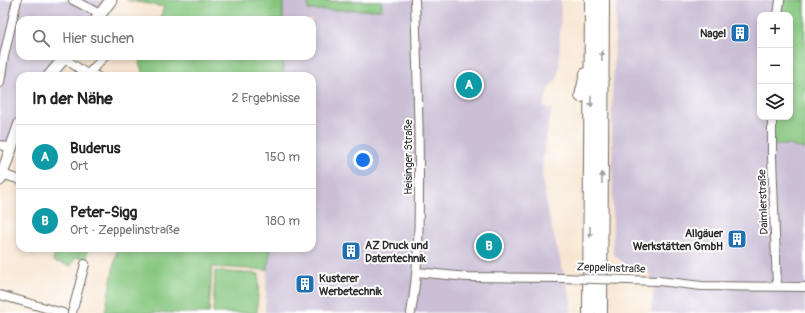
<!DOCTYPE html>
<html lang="de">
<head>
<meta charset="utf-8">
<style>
  :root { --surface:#fff; --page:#f6f6f6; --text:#222; --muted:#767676; --line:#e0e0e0; --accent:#0b8043 }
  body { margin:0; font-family:Pangolin,sans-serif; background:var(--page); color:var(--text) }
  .controls { position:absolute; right:12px; top:12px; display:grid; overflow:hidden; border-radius:8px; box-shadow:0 2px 6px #0003 }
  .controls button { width:36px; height:36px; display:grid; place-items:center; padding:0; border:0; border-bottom:1px solid var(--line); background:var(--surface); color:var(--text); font:20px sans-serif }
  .you { position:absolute; left:363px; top:160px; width:14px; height:14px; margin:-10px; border:3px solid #fff; border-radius:50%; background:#1a73e8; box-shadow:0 0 0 6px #1a73e833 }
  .badge { display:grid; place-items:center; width:26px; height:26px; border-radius:50%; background:var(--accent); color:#fff; font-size:13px; font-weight:700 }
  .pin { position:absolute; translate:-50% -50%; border:2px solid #fff; box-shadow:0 1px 4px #0006 }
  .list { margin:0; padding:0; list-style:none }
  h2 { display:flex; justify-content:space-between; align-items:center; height:52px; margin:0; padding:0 16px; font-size:17px }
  h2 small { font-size:13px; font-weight:400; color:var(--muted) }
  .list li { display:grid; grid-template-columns:26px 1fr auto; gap:12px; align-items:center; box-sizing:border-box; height:64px; padding:0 16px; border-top:1px solid var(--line) }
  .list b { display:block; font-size:15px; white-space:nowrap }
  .list p { margin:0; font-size:13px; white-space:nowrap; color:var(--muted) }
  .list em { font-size:13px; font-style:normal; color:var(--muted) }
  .icon { flex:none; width:22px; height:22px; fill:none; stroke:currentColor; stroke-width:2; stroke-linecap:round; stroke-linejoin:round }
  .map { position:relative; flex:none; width:805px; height:313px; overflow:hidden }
  .search { position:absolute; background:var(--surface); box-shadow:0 2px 6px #0003; left:16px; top:16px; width:300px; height:44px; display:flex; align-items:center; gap:10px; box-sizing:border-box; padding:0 14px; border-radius:12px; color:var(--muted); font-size:15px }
  .panel { position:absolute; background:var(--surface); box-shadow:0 2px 6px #0003; left:16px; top:72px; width:300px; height:180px; border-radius:12px }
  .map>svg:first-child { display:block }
  .industrial { fill:#cbbfd5; fill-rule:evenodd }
  .green { fill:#85c67e; stroke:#587854 }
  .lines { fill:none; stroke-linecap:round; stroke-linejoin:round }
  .minor-casing { stroke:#726c64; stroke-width:10 }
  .major-casing { stroke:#726c64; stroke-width:13 }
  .highway-casing { stroke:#726c64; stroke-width:14 }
  .minor { stroke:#fff; stroke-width:8 }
  .major { stroke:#fff; stroke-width:11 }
  .highway { stroke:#fff; stroke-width:12 }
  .minor-bridge-casing { stroke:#726c64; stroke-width:10; stroke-linecap:butt }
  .minor-bridge { stroke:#fff; stroke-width:8 }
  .oneway { fill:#a0a0a0 }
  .labels { text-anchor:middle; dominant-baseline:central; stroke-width:4; stroke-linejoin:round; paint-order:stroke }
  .poi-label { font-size:11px; font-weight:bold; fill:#2b2b2b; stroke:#fff; text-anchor:end }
  .street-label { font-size:11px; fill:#2b2b2b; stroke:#fff }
</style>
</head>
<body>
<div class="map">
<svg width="805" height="313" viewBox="0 0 805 313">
  <rect width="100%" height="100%" fill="#fff"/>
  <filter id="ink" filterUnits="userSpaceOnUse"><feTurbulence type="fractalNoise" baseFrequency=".025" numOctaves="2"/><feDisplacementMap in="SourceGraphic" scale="8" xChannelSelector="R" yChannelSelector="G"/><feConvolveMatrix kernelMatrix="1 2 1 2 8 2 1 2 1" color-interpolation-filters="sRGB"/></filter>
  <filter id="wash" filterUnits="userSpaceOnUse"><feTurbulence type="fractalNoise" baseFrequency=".012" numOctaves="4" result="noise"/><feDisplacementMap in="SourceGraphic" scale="16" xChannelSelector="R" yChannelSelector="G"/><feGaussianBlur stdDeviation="0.9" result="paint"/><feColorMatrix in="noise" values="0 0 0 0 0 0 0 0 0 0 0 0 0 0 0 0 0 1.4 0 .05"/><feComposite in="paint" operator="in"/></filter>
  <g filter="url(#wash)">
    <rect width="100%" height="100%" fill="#f7e4cf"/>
    <!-- industrial -->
    <path class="industrial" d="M0,0H106L90,20H20V56H61L44,76H20V119L9,145L0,144V68L2,55L0,54Z
      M283,0H561L559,70L557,79L549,88L543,106L552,110L544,149L542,174L547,209L571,301V313H265L267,270L271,248H312V76H283V56H312V20H283Z
      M617,0H805V313H651L654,288L649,272L627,267L613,253L612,100ZM760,15H790V117H760Z"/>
    <!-- green -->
    <path class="green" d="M126,0H283V20H159L164,7Z
      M780,0H805V149L788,145H772V117H790V15H778Z
      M308,1H381L382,10H308Z
      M143,56H283V76H144L139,63Z
      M56,248H88L86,259L76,257L71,266L53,261Z
      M117,248H271L267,270L212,267L209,313H105Z
      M215,271L259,274L257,313H213Z"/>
  </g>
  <g filter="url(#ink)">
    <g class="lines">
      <defs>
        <path id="minor" d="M73,0L100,14
          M778,15L780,0
          M64,58L84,72L97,76
          M88,74L105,56
          M0,83L4,56L17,0
          M772,117V157L777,286
          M0,145L11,148
          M2,174L20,180
          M417,272L467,277L561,278
          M627,280L659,281L702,286L805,287
          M0,295L63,313
          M72,313L85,264
          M411,313C419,268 419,222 419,177C419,118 417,59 415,0"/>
        <path id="major" d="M96,20L111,0
          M49,76L66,56
          M0,180L20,123"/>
        <path id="highway" d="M581,96L586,74
          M589,313L591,0
          M601,313L603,0"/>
      </defs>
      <!-- minor casing -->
      <use href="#minor" class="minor-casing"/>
      <!-- major casing -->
      <use href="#major" class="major-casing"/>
      <!-- highway casing -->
      <use href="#highway" class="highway-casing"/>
      <!-- minor -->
      <use href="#minor" class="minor"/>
      <!-- major -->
      <use href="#major" class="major"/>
      <!-- highway -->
      <use href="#highway" class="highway"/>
      <defs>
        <path id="minor-bridge" d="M561,278L627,280"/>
      </defs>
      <!-- minor-bridge casing -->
      <use href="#minor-bridge" class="minor-bridge-casing"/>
      <!-- minor-bridge -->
      <use href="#minor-bridge" class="minor-bridge"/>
    </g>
    <!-- one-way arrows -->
    <defs><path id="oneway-solid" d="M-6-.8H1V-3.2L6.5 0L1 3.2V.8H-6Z"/></defs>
    <g class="oneway">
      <use href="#oneway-solid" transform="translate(602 56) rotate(-90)"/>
      <use href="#oneway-solid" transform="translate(591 102) rotate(90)"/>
      <use href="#oneway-solid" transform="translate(602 178) rotate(-90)"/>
      <use href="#oneway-solid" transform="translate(590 232) rotate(90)"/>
    </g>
  </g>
  <!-- icons -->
  <defs>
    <symbol id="building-square" viewBox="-11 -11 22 22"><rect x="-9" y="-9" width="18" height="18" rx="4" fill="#1f6fb2" stroke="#fff"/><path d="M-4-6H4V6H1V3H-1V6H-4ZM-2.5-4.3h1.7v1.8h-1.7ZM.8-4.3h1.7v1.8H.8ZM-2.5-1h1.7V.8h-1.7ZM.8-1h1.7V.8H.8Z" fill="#fff"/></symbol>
  </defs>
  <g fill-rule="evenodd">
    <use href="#building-square" x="729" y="22" width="22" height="22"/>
    <use href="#building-square" x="726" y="228" width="22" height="22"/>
    <use href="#building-square" x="340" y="240" width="22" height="22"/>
    <use href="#building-square" x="294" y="273" width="22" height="22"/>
  </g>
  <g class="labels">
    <!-- poi labels -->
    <g class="poi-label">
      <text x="726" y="33">Nagel</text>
      <text x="723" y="233">Allgäuer<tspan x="723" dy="13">Werkstätten GmbH</tspan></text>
      <text x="365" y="245" text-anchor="start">AZ Druck und<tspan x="365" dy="13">Datentechnik</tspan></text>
      <text x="319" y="278" text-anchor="start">Kusterer<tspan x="319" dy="13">Werbetechnik</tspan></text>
    </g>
    <!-- street labels -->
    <g class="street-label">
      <text transform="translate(408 157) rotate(-90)">Heisinger Straße</text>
      <text transform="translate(763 202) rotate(-92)">Daimlerstraße</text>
      <text transform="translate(611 268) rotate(2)">Zeppelinstraße</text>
    </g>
  </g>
</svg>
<div class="controls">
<button>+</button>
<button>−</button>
<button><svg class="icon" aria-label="layers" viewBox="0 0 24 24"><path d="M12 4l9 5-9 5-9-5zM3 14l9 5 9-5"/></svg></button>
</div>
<div class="you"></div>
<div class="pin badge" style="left:469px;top:85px;background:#0f9aa8">A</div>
<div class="pin badge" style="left:489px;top:246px;background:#0f9aa8">B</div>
<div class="search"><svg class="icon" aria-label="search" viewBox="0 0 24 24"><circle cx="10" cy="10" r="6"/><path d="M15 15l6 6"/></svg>Hier suchen</div>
<section class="panel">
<h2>In der Nähe<small>2 Ergebnisse</small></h2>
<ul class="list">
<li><span class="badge" style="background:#0f9aa8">A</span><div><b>Buderus</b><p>Ort</p></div><em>150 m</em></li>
<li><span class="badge" style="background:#0f9aa8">B</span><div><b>Peter-Sigg</b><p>Ort · Zeppelinstraße</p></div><em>180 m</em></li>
</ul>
</section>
</div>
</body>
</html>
